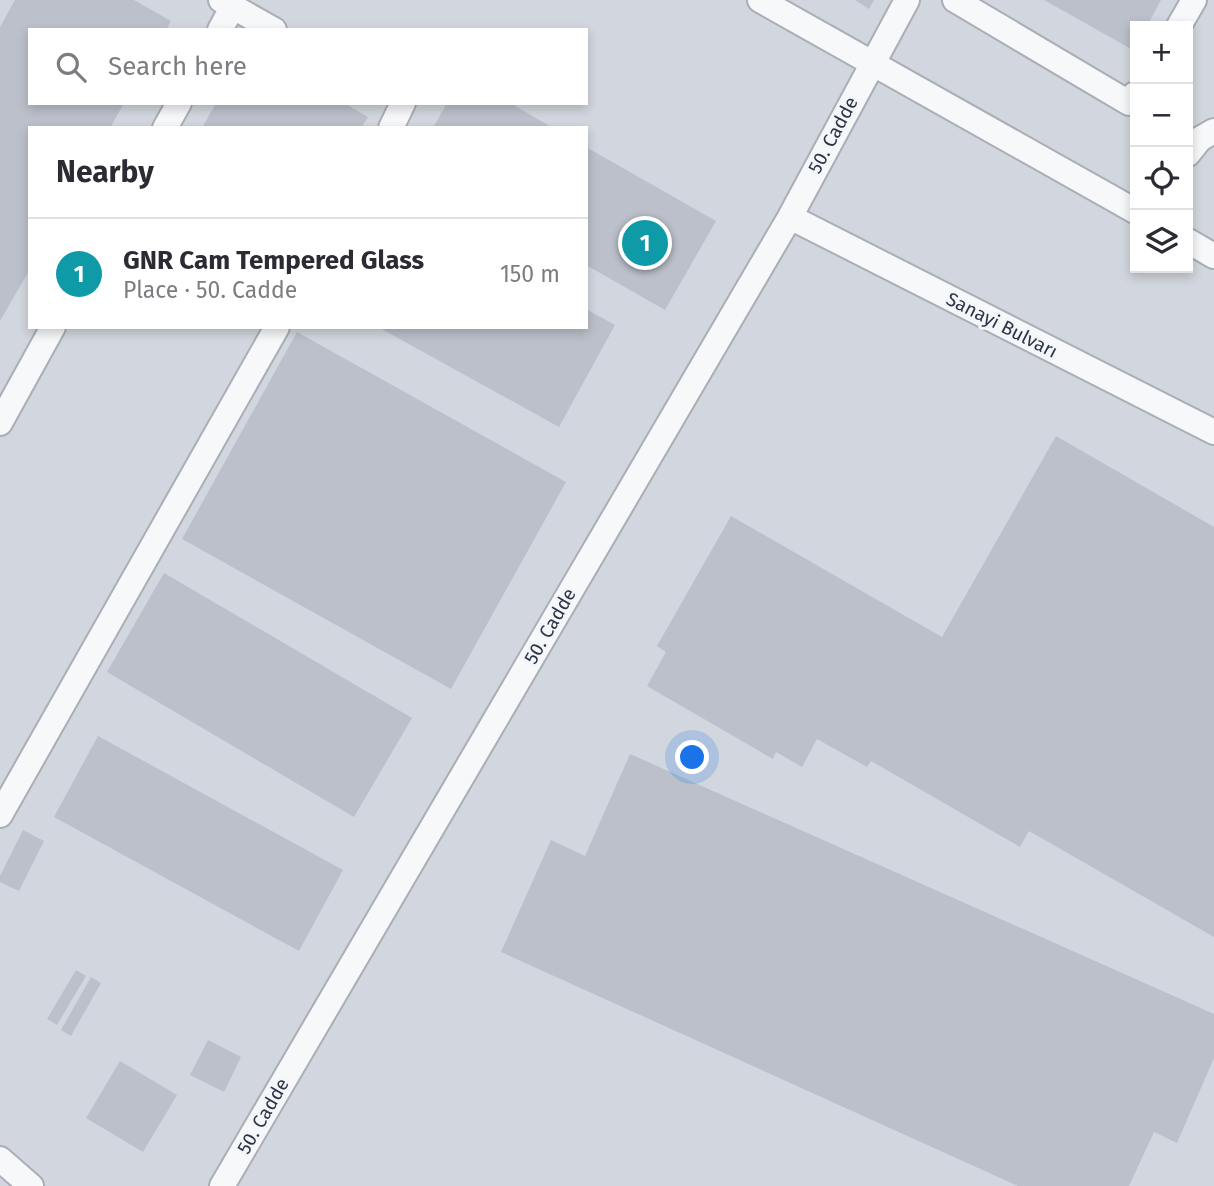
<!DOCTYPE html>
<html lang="en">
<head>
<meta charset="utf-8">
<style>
  :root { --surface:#fff; --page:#f7f7f7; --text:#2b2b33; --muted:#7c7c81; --line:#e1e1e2; --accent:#b45309 }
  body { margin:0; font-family:"Fira Sans",sans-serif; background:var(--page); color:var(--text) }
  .controls { position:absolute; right:21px; top:21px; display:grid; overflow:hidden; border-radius:0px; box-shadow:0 4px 10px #0003 }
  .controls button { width:63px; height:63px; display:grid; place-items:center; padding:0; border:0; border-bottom:2px solid var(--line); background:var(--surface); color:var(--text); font:35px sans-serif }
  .you { position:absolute; left:693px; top:758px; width:24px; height:24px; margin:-18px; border:5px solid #fff; border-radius:50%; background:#1a73e8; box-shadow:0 0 0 10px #1a73e833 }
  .badge { display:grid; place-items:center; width:46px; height:46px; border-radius:50%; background:var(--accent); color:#fff; font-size:23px; font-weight:700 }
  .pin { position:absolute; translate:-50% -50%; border:4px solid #fff; box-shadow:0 2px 7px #0006 }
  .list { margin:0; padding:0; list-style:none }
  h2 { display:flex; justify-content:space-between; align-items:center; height:91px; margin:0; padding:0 28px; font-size:30px }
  h2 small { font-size:23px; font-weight:400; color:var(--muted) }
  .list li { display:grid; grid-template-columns:46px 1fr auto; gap:21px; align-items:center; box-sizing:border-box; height:112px; padding:0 28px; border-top:2px solid var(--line) }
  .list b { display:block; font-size:26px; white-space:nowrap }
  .list p { margin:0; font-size:23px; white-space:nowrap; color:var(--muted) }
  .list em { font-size:23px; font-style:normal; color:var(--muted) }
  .icon { flex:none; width:38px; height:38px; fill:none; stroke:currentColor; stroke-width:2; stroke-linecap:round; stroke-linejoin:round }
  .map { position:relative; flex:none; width:1214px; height:1186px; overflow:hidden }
  .search { position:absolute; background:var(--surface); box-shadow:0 4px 10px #0003; left:28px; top:28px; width:560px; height:77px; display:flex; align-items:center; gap:18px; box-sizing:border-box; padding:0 24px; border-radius:0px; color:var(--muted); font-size:26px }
  .panel { position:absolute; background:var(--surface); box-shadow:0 4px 10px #0003; left:28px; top:126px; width:560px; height:203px; border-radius:0px }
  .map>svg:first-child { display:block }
  .built { fill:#d2d6de; fill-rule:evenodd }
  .building { fill:#bbc0ca }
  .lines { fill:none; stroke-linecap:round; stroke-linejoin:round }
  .minor-casing { stroke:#a9aeb7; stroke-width:28 }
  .minor { stroke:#f7f8fa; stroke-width:24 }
  .labels { text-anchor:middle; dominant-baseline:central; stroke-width:6; stroke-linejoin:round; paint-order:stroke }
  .street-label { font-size:19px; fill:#2b3445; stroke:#f4f6f9 }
</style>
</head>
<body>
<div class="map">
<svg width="1214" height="1186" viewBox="0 0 1214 1186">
  <rect width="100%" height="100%" fill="#e4e7ec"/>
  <!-- built -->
  <path class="built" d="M0,0H1214V1186H0ZM1135,26H1188V268H1135ZM30,30H586V103H30ZM30,128H586V327H30Z"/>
  <!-- building -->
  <path class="building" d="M15,0H134L171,21L166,30H30V103H124L110,128H30V269L0,321V27Z
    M855,0H874L869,9Z
    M1044,0H1161L1147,26H1135L1133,50Z
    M216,103H344L368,117L361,128H202Z
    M447,103H510L553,128H433Z
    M586,147L716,221L665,310L586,265Z
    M586,309L615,325L559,427L378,327H586Z
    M297,332L566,482L451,689L182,539Z
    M1056,436L1214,527V937L1029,831L1020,847L871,761L867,767L817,739L802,767L776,752L773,759L647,686L666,652L657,646L731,516L942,637Z
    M164,573L412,718L354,817L107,672Z
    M98,736L343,870L299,951L54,817Z
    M630,754L1214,1014V1058L1177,1143L1154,1132L1129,1186H1018L501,952L551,840L585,856Z
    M23,830L44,841L19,891L0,882V876Z
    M76,970L86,976L57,1025L47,1019Z
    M91,977L101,983L71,1036L61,1030Z
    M208,1040L241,1057L224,1092L190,1075Z
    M120,1061L177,1095L143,1152L86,1118Z"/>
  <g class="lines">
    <defs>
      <path id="minor" d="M221,0L274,30
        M760,0L1135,211
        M955,0L1129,103L1135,94
        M1179,26L1194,0
        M220,30L233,6
        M165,128L179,103
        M391,128L403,103
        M1188,154L1200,139L1214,131
        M790,217L1214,432
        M1188,241L1214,256
        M0,423L53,327
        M0,815L277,327
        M0,1159L31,1186
        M222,1186L790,217L907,0"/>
    </defs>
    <!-- minor casing -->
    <use href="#minor" class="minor-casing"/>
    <!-- minor -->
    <use href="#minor" class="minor"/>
  </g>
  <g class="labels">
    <!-- street labels -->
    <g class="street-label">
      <text transform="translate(833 135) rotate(-62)">50. Cadde</text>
      <text transform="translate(1002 325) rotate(27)">Sanayi Bulvarı</text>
      <text transform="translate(550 626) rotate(-60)">50. Cadde</text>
      <text transform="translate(263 1116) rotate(-60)">50. Cadde</text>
    </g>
  </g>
</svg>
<div class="controls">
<button>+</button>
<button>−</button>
<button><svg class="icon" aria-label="locate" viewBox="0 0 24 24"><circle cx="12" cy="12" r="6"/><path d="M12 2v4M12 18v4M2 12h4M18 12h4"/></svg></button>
<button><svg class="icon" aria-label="layers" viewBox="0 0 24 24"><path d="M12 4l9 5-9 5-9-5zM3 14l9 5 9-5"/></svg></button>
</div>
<div class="you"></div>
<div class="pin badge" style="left:645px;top:243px;background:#0f9aa8">1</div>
<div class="search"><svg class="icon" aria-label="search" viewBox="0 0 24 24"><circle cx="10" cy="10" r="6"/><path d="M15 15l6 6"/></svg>Search here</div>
<section class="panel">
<h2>Nearby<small></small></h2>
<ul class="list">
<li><span class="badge" style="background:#0f9aa8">1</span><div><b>GNR Cam Tempered Glass</b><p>Place · 50. Cadde</p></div><em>150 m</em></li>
</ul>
</section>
</div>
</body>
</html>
